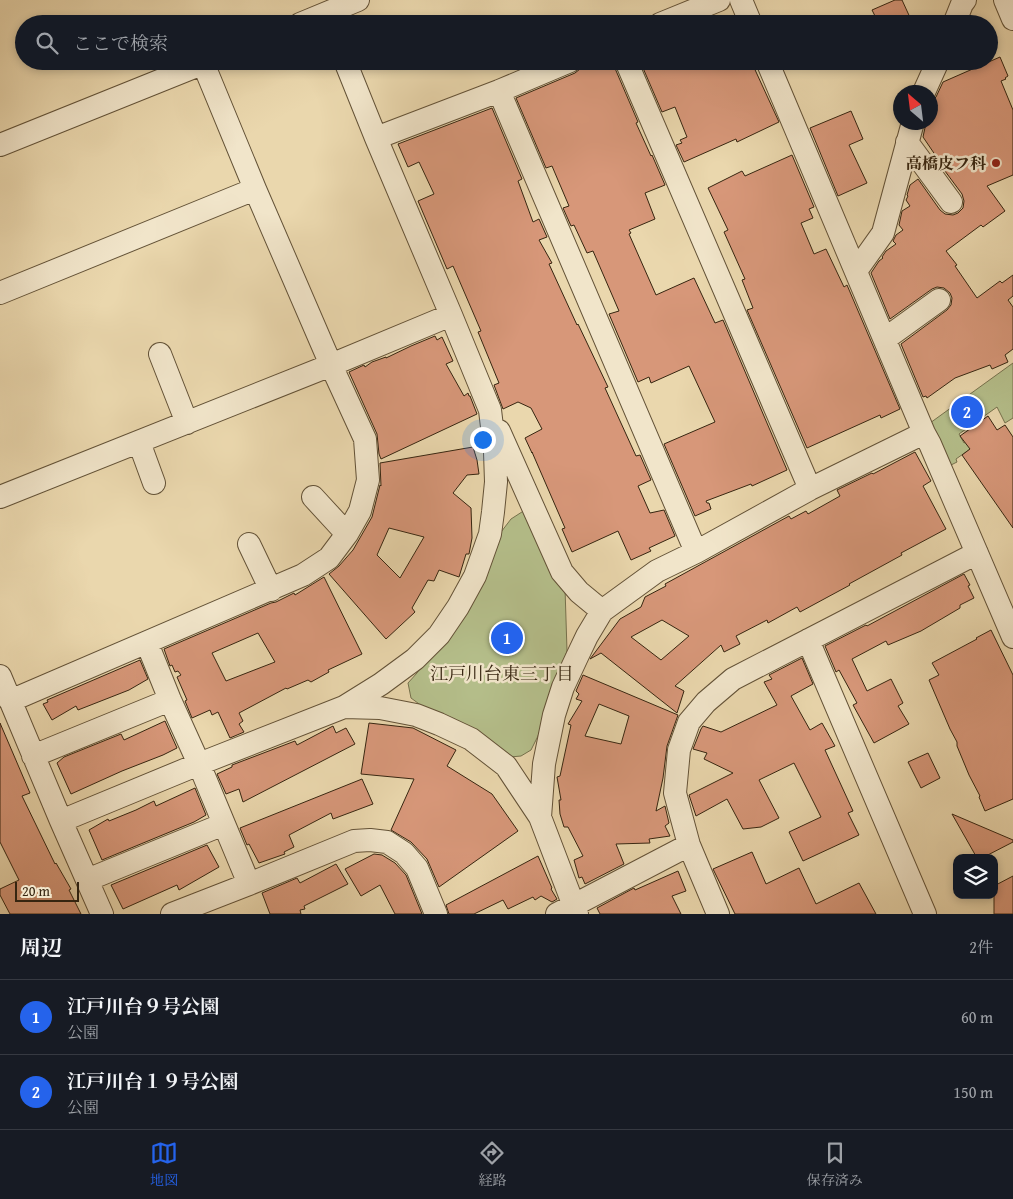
<!DOCTYPE html>
<html lang="ja">
<head>
<meta charset="utf-8">
<style>
  :root { --surface:#171b24; --page:#20242c; --text:#f1f3f6; --muted:#9ea1a6; --line:#363941; --accent:#2563eb }
  body { margin:0; font-family:"Gentium Book Plus","Noto Serif JP",serif; background:var(--page); color:var(--text) }
  .controls { position:absolute; right:15px; bottom:15px; display:grid; overflow:hidden; border-radius:10px; box-shadow:0 2px 8px #0003 }
  .controls button { width:45px; height:45px; display:grid; place-items:center; padding:0; border:0; border-bottom:1px solid var(--line); background:var(--surface); color:var(--text); font:25px sans-serif }
  .compass { position:absolute; left:893px; top:85px; width:45px; height:45px; border-radius:50%; background:var(--surface); box-shadow:0 2px 8px #0003; rotate:332deg }
  .scale { position:absolute; left:15px; bottom:12px; width:64px; box-sizing:border-box; padding-left:5px; border:2px solid #362510; border-top:0; font-size:14px; line-height:18px; white-space:nowrap; color:#362510; -webkit-text-stroke:4px #f1e5ca; paint-order:stroke }
  .you { position:absolute; left:482px; top:439px; width:18px; height:18px; margin:-12px; border:4px solid #fff; border-radius:50%; background:#1a73e8; box-shadow:0 0 0 8px #1a73e833 }
  .badge { display:grid; place-items:center; width:32px; height:32px; border-radius:50%; background:var(--accent); color:#fff; font-size:16px; font-weight:700 }
  .pin { position:absolute; translate:-50% -50%; border:2px solid #fff; box-shadow:0 1px 5px #0006 }
  .list { margin:0; padding:0; list-style:none }
  h2 { display:flex; justify-content:space-between; align-items:center; height:65px; margin:0; padding:0 20px; font-size:21px }
  h2 small { font-size:16px; font-weight:400; color:var(--muted) }
  .list li { display:grid; grid-template-columns:32px 1fr auto; gap:15px; align-items:center; box-sizing:border-box; height:75px; padding:0 20px; border-top:1px solid var(--line) }
  .list b { display:block; font-size:19px; white-space:nowrap }
  .list p { margin:0; font-size:16px; white-space:nowrap; color:var(--muted) }
  .list em { font-size:16px; font-style:normal; color:var(--muted) }
  .icon { flex:none; width:28px; height:28px; fill:none; stroke:currentColor; stroke-width:2; stroke-linecap:round; stroke-linejoin:round }
  .map { position:relative; flex:none; width:1013px; height:914px; overflow:hidden }
  .search { position:absolute; background:var(--surface); box-shadow:0 2px 8px #0003; left:15px; right:15px; top:15px; height:55px; display:flex; align-items:center; gap:12px; box-sizing:border-box; padding:0 18px; border-radius:28px; color:var(--muted); font-size:19px }
  .sheet { height:215px; background:var(--surface) }
  nav { display:flex; justify-content:space-around; align-items:center; box-sizing:border-box; height:70px; border-top:1px solid var(--line); background:var(--surface); font-size:14px; color:var(--muted) }
  nav a { display:grid; justify-items:center; gap:2px }
  nav .on { color:var(--accent) }
  .map>svg:first-child { display:block }
  .green { fill:#b5bf8b; stroke:#76724e }
  .building { fill:#d79779; stroke:#362510; fill-rule:evenodd }
  .lines { fill:none; stroke-linecap:round; stroke-linejoin:round }
  .minor-casing { stroke:#635237; stroke-width:24 }
  .minor { stroke:#f1e5ca; stroke-width:22 }
  .poi-dot { fill:#8f2418; stroke:#f1e5ca; stroke-width:2 }
  .labels { text-anchor:middle; dominant-baseline:central; stroke-width:5; stroke-linejoin:round; paint-order:stroke }
  .poi-label { font-size:16px; font-weight:bold; fill:#362510; stroke:#f1e5ca; text-anchor:end }
  .neighbourhood-label { font-size:18px; fill:#362510; stroke:#f1e5ca }
</style>
</head>
<body>
<div class="map">
<svg width="1013" height="914" viewBox="0 0 1013 914">
  <rect width="100%" height="100%" fill="#ead7ad"/>
  <filter id="stains"><feTurbulence type="fractalNoise" baseFrequency=".004" numOctaves="4"/><feColorMatrix values="0 0 0 0 .2 0 0 0 0 .09 0 0 0 0 .02 0 0 0 .5 -.17"/></filter>
  <radialGradient id="worn" r=".72"><stop offset=".6" stop-color="#630" stop-opacity="0"/><stop offset="1" stop-color="#630" stop-opacity=".3"/></radialGradient>
  <!-- green -->
  <path class="green" d="M1013,363V418L1005,423L997,407L959,434L964,443L968,441L973,447L956,459L957,462L949,466L930,423Z
    M525,510L565,588L567,651L538,736L531,750L521,756L510,757L426,709L411,698L408,683L417,673L431,651L498,536L511,519Z"/>
  <!-- building -->
  <path class="building" d="M895,0H902L913,24H879L872,10Z
    M1000,57L1008,76L1005,78L1006,79L1001,81L1013,110V175L987,186L1005,211L983,227L981,225L946,251L957,265L955,266L977,298L1000,281L1002,283L1013,275V296L1008,300L1013,307V349L1005,355L1008,362L992,369L990,365L955,378L927,398L926,396L923,397L901,344L947,310L951,305L952,298L950,293L944,288L937,287L932,289L890,319L871,273L879,261L883,258L882,257L886,251L896,244L893,241L896,235L903,230L899,225L902,211L910,206L906,200L908,196L907,195L910,185L918,179L940,210L945,214L953,215L958,213L963,208L964,201L962,194L939,163L940,162L923,137L926,123L930,122V103L936,97L943,82Z
    M593,61H613L614,66L638,122L636,123L651,156L652,155L665,185L645,193L655,219L629,230L631,233L629,234L656,295L694,278L715,323L723,320L787,470L752,486L751,484L706,501L707,503H709L711,509L695,516L664,444L715,422L689,366L651,383L649,377L638,382L609,314L619,311L593,251L587,253L574,225L571,226L563,208L569,206L552,166L546,168L516,98L575,73L580,69L582,66Z
    M640,61H751L779,122L737,142L736,139L684,162L676,145L682,143L680,140L687,137L675,107L662,112Z
    M492,108L522,179L518,181L533,222L539,219L547,237L539,240L552,263L549,264L577,325L578,324L608,387L605,388L636,456L640,455L651,480L638,486L650,513L664,510L675,536L649,548L651,551L631,560L618,531L572,552L562,529L565,528L532,452V453L525,438L542,429L531,408L518,402L503,409L494,385L499,383L478,332L481,331L453,266L447,269L418,201L434,194L419,162L408,167L398,144Z
    M851,111L863,139L849,145L867,183L838,196L810,128Z
    M792,155L814,207L809,209L813,218L801,223L814,254L826,249L844,287L847,285L900,409L881,418L880,415L807,448L747,310L753,308L742,280L745,279L724,232L728,230L708,188L742,171L745,176Z
    M435,336L437,340L442,337L453,361L446,364L464,396L468,393L469,396H470L477,414L381,459L379,454L377,434L349,372L364,365L365,367L372,362L386,357V358L411,346Z
    M988,416L997,430L1005,425L1013,437V528L962,455L970,449L960,436Z
    M473,447L477,460L479,474L467,475L453,493L471,508L472,538L469,554H466L459,577L439,570L434,581L428,580L412,608L415,612L386,639L329,574L339,566L353,550L372,517L380,485L381,486L380,463ZM389,528L424,537L400,578L377,555Z
    M915,452L931,481L923,486L946,529L901,553L902,555L849,584L850,585L800,612L797,607L768,623L767,620L736,636L740,644L724,652L721,645L675,686L684,691L677,713L601,653L590,659L620,619L641,607L645,597L666,586L665,584L789,516L791,519L806,511L808,514L840,496L837,490L872,473L873,474ZM662,620L689,636L661,660L631,637Z
    M964,574L970,585L968,586L974,598L960,605V608L921,631L888,645L886,641L852,659L867,691L891,679L903,703L898,706L909,724L874,743L853,705L857,703L839,670L836,672L825,646L866,625L867,626Z
    M324,577L362,654L328,670L329,672L311,682L308,680L287,689L286,688L239,713L243,721L239,724L244,732L230,738L218,712L212,715L210,710L192,718L185,701L187,700L177,677L181,675L178,671L175,672L172,665L170,666L164,649L271,603L276,602L294,593L295,595ZM258,633L275,662L226,681L212,653Z
    M991,630L1013,675V799L985,811L979,797L980,796L969,775L957,746V742L950,729L929,680L939,675L932,663L977,639L976,638Z
    M802,658L813,684L791,696L810,730L822,723L835,746L825,750L853,811L848,813L859,835L803,861L789,832L821,817L794,763L759,780L779,818L761,827L743,829L727,799L696,816L689,795L733,773L704,759L707,753L693,749L701,729L703,726L721,732L777,705L764,682L772,679L769,675Z
    M140,660L148,679L129,690L78,710L76,706L52,720L43,704L48,702L47,700Z
    M583,675L678,715L667,746L663,778L656,811L665,806L669,823L665,826L670,836L649,839L650,843L616,844L624,864L585,884L582,877L579,878L574,860L583,856L568,827H564L560,814L559,800H561L557,777L560,776L571,725L568,724L582,701L576,699L579,694L576,691ZM599,704L629,716L621,744L585,736Z
    M165,721L177,748L163,755L122,771L71,794L57,763L64,757L121,734L124,740Z
    M0,723L30,793L22,796L55,864L56,863L71,889L69,890L81,914H10L0,895V889L19,880L0,842Z
    M369,723L413,728L456,750L447,766L492,794L518,831L439,887L427,859L411,842L391,830L414,779L361,774Z
    M333,726L336,733L346,728L355,744L243,802L239,789L226,794L217,774L232,767V765L295,741L297,745Z
    M928,753L940,778L921,788L908,762Z
    M362,779L373,804L333,819L331,813L289,835L294,847L284,852L285,854L259,863L249,844L247,845L240,828Z
    M195,788L206,815L194,822L102,860L89,830L108,819L109,821L136,810L154,801L156,806Z
    M952,814L1013,840V842L982,858H977Z
    M207,845L219,867L179,890L177,885L123,909L111,885Z
    M752,852L766,884L799,868L816,904L859,883L876,914H735L713,869Z
    M374,854L382,855L395,863L406,875L422,914H395L380,885L361,896L345,869Z
    M538,856L552,888L551,889L557,899L552,902L541,896L535,900L533,897L508,909L503,900L474,914H449L446,905Z
    M336,864L348,884L304,906L305,909L300,910L301,914H270L262,893L297,878L300,883Z
    M678,871L686,891L672,896L681,914H600L597,908L634,888L635,890Z
    M1013,876V914H994V886Z"/>
  <g class="lines">
    <defs>
      <path id="minor" d="M741,0L751,24
        M1005,0L1013,19
        M300,24L358,0
        M660,24L719,0
        M954,24L962,4L965,0
        M626,61L810,489
        M767,61L924,433L930,444L1013,637
        M499,91L696,552
        M924,92L938,61
        M376,138L499,91L570,61
        M907,142L951,202
        M0,145L209,61
        M856,271L883,233L913,122
        M0,293L255,189
        M885,339L939,300
        M160,354L187,423
        M499,431L562,572L579,592L602,611
        M139,442L154,483
        M0,497L331,365L451,315
        M313,497L347,534
        M249,544L271,590
        M808,640L925,914
        M147,643L170,700L199,764L249,884
        M0,676L61,821L102,914
        M10,701L303,575L329,558L347,534L360,511L368,480L365,439L331,365L255,189L203,63
        M344,707L380,708L416,715L439,724L471,739L506,766L540,817L577,914
        M33,756L170,700
        M540,817L544,764L554,715L563,687L577,657L587,636L602,611L657,571L696,552L810,489L924,433
        M61,821L199,764L344,707L381,684L415,659L439,635L458,607L475,576L490,534L493,512L496,482L495,452L490,410L451,315L376,138L345,61
        M87,880L224,824
        M172,914L249,884L354,841L370,840L387,842L404,853L417,868L436,914
        M557,914L689,845
        M718,914L689,845L675,793L679,750L689,722L706,702L733,679L977,553"/>
    </defs>
    <!-- minor casing -->
    <use href="#minor" class="minor-casing"/>
    <!-- minor -->
    <use href="#minor" class="minor"/>
  </g>
  <!-- markers -->
  <circle class="poi-dot" cx="996" cy="163" r="5"/>
  <g class="labels">
    <!-- poi labels -->
    <g class="poi-label">
      <text x="986" y="163">高橋皮フ科</text>
    </g>
    <!-- neighbourhood labels -->
    <g class="neighbourhood-label">
      <text x="502" y="673">江戸川台東三丁目</text>
    </g>
  </g>
  <rect width="100%" height="100%" filter="url(#stains)"/>
  <rect width="100%" height="100%" fill="url(#worn)"/>
</svg>
<div class="controls">
<button><svg class="icon" aria-label="layers" viewBox="0 0 24 24"><path d="M12 4l9 5-9 5-9-5zM3 14l9 5 9-5"/></svg></button>
</div>
<svg class="compass" viewBox="-18 -18 36 36"><path d="M0-13l5 13h-10z" fill="#e53935"/><path d="M0 13l5-13h-10z" fill="#9ea1a6"/></svg>
<div class="scale">20 m</div>
<div class="you"></div>
<div class="pin badge" style="left:507px;top:638px">1</div>
<div class="pin badge" style="left:967px;top:412px">2</div>
<div class="search"><svg class="icon" aria-label="search" viewBox="0 0 24 24"><circle cx="10" cy="10" r="6"/><path d="M15 15l6 6"/></svg>ここで検索</div>
</div>
<section class="sheet">
<h2>周辺<small>2件</small></h2>
<ul class="list">
<li><span class="badge">1</span><div><b>江戸川台９号公園</b><p>公園</p></div><em>60 m</em></li>
<li><span class="badge">2</span><div><b>江戸川台１９号公園</b><p>公園</p></div><em>150 m</em></li>
</ul>
</section>
<nav>
<a class="on"><svg class="icon" aria-label="map" viewBox="0 0 24 24"><path d="M3 6l6-2 6 2 6-2v14l-6 2-6-2-6 2zM9 4v14M15 6v14"/></svg>地図</a>
<a><svg class="icon" aria-label="directions" viewBox="0 0 24 24"><path d="M12 3l9 9-9 9-9-9zM9 14v-3h6M13 9l2 2-2 2"/></svg>経路</a>
<a><svg class="icon" aria-label="saved" viewBox="0 0 24 24"><path d="M7 4h10v16l-5-4-5 4z"/></svg>保存済み</a>
</nav>
</body>
</html>
